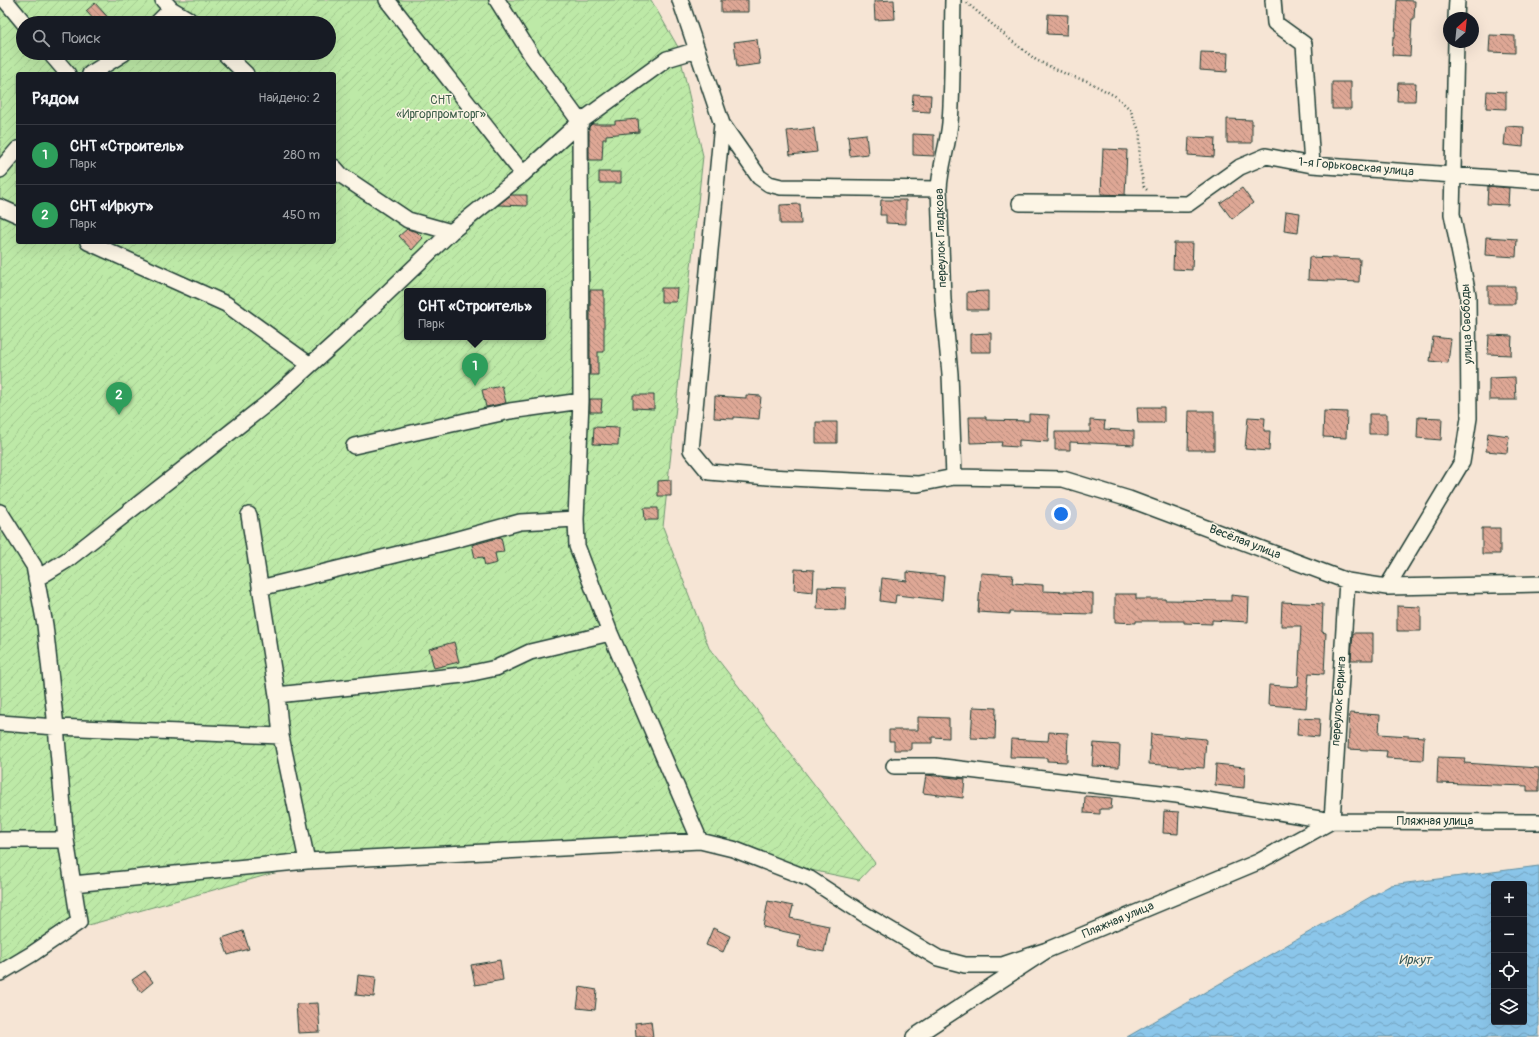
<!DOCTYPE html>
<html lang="ru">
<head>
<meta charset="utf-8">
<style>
  :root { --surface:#171b24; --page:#20242c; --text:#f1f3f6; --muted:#9ea1a6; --line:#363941; --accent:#0f766e }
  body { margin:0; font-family:Pangolin,sans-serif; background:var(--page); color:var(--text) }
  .controls { position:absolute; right:12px; bottom:12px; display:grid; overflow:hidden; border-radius:4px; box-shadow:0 4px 16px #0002 }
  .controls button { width:36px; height:36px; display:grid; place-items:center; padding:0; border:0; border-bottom:1px solid var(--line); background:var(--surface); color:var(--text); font:20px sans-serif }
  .compass { position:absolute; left:1443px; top:12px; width:36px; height:36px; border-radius:50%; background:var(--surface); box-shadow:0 4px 16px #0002; rotate:27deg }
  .you { position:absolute; left:1061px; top:514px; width:14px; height:14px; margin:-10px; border:3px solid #fff; border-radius:50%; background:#1a73e8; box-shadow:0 0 0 6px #1a73e833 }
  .badge { display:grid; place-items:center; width:26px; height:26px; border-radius:50%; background:var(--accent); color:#fff; font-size:13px; font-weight:700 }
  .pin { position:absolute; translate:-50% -33px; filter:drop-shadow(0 1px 2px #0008) }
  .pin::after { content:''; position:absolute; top:21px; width:14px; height:12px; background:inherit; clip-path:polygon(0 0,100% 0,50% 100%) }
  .popup { position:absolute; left:404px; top:288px; width:142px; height:52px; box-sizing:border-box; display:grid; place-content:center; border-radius:4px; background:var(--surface); filter:drop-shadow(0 1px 3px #0005); font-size:13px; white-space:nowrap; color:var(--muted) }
  .popup b { font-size:15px; color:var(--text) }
  .popup::after { content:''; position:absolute; left:50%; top:100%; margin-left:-8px; border:8px solid transparent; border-top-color:var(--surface) }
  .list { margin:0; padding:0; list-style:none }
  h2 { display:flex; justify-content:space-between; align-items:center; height:52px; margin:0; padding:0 16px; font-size:17px }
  h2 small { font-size:13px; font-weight:400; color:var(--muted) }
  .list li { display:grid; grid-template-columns:26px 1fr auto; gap:12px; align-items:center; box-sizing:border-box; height:60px; padding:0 16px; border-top:1px solid var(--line) }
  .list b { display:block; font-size:15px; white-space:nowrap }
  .list p { margin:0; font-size:13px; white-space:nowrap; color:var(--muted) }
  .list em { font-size:13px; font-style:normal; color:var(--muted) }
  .icon { flex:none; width:22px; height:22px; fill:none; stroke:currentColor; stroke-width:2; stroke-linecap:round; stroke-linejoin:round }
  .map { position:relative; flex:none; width:1539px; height:1037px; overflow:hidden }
  .search { position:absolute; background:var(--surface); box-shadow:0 4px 16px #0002; left:16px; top:16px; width:320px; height:44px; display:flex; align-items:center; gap:10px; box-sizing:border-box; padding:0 14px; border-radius:22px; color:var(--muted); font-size:15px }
  .panel { position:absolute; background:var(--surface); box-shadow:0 4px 16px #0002; left:16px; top:72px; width:320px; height:172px; border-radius:4px }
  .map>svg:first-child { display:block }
  .garden { fill:url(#garden-furrows); stroke:#6e936e; fill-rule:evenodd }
  .water { fill:url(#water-waves); stroke:#608fa1; fill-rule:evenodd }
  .building { fill:url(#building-back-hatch); stroke:#1f3d34 }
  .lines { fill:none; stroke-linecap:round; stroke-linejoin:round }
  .minor-casing { stroke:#1f3d34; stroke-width:18 }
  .path { stroke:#1f3d34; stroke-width:2.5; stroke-dasharray:1 3; stroke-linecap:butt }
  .minor { stroke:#fcf5e5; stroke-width:15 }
  .labels { text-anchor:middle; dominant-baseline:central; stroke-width:3; stroke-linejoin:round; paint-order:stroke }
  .park-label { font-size:12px; fill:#3f5f4b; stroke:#fcf5e5 }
  .street-label { font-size:12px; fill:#1f3d34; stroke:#fcf5e5 }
  .water-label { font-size:13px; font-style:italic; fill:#355858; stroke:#fcf5e5 }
</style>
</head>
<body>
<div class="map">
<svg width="1539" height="1037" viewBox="0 0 1539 1037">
  <defs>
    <pattern id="garden-furrows" width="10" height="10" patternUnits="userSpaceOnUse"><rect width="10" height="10" fill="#bde9a7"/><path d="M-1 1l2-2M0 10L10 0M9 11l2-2" fill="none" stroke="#a2c990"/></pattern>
    <pattern id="water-waves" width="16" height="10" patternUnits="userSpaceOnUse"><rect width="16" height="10" fill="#8bc6ea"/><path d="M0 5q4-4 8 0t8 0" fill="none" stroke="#71a2be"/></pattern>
    <pattern id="building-back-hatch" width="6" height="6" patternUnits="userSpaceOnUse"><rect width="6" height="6" fill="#dea795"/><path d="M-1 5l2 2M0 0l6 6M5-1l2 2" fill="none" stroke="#b3897a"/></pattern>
  </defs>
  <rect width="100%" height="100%" fill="#f6e5d5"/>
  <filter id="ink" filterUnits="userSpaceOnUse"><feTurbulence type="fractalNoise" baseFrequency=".025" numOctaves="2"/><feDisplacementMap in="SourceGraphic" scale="8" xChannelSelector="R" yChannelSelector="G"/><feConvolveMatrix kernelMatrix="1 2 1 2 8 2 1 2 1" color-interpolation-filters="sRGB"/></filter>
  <g filter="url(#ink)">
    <!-- garden -->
    <path class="garden" d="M0,0H651L678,47L703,156L663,527L709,648L875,863L859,880L690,845L299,866L78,928L0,973ZM23,23H329V53H23ZM18,74H334V242H18ZM407,291H543V337H407Z"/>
    <!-- water -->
    <path class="water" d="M1539,866V1037H1127L1391,885ZM1494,884H1524V1022H1494Z"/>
    <!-- building -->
    <path class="building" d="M721,0H748V12H721Z
      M894,0L895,19L875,20L874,1Z
      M1397,0L1415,1L1414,19H1412L1410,56L1392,55L1393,37H1395Z
      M95,3L113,23H97L86,11Z
      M1048,14L1068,15L1067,35L1047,34Z
      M1490,35L1515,36V53L1489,52Z
      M757,39L760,64L737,67L734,42Z
      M1201,52L1228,53L1227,72L1200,70Z
      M1332,82H1351V109H1332Z
      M1398,83H1416L1415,101H1397Z
      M1487,91L1506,92V109L1486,108Z
      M913,94L931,95L930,112L912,111Z
      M638,119L639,132L606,135V139H603L602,160H589V127L592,124H615V121Z
      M1227,119L1252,120V143H1227Z
      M1506,126L1524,127L1523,147L1504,145Z
      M814,128L817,152L790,155L787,131Z
      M866,134L868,154L850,156L848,136Z
      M913,134L934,135V156L913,155Z
      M1189,137L1215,138L1214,157L1188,155Z
      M1103,149L1127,150L1125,195L1101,194Z
      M599,172H621V183H599Z
      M1488,186L1509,188L1508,205L1487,204Z
      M1242,188L1253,203L1232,219L1220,203Z
      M511,195H527V206L498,205Z
      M881,200H906V224L886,223V215H880Z
      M800,204L801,224H780V205Z
      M1286,211L1300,213L1298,233L1284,231Z
      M407,229L417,232L423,238L412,250L399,236Z
      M1486,237L1517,239L1516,257L1485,255Z
      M1174,243H1193L1192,270L1173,269Z
      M1309,257L1360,259L1359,282L1308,280Z
      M1488,286H1515V304H1488Z
      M661,288H677L676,302H661Z
      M590,290H604V352H598V375H590Z
      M988,291V310H967V292Z
      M991,333V352H970V334Z
      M1489,335L1512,336L1511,355L1488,354Z
      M1433,337L1451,339L1448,363L1430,361Z
      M1515,377L1516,400H1489V378Z
      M502,386L506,403L486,407L482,390Z
      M633,395H654V409L633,408Z
      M746,395L761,396L759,419L734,417V419L714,418L715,396L746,398Z
      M590,399H602L601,412H590Z
      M1137,407H1164V423H1138Z
      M1189,411H1214V450H1188Z
      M1324,411L1347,412L1346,438L1323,437Z
      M1029,414L1049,415L1048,442L1019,440V447L1001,446L1002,442L970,443L969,417H986V420L1029,421Z
      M1369,414H1387V434H1369Z
      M1248,417L1265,418L1264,431H1270L1269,451L1245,449Z
      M1418,417L1442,418L1441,440L1417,438Z
      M1090,420L1105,421L1104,429L1134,431V445L1070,442V450H1055V432H1090Z
      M816,422H837V443H816Z
      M594,427L619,428L618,445L593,444Z
      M1488,433L1509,436L1507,453L1486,451Z
      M671,480V496H658V481Z
      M644,508H658V520H645Z
      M1482,528H1500V554H1482Z
      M501,537L504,552L495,553L497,563L485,566L483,557L475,558L472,545Z
      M795,569L814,570L813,592L794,590Z
      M907,572L944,576L942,600L896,595L895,603L880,601L882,578L907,581Z
      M981,573L1013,575L1012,583L1043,585V591L1093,593V614L1010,612V614L978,612Z
      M818,587L846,588L845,610L817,609Z
      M1115,594H1136V599H1165V600L1231,601V595L1249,597L1248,622L1212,620V624L1184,623V621H1136V623L1115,622Z
      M1282,602L1323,604L1322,632L1326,633L1324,674L1309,673L1306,708L1268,705L1269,685L1298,687L1301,626H1281Z
      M1397,606L1421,607V631H1397Z
      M1353,633H1373V660H1351Z
      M454,642L459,662L434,668L429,649Z
      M973,707L996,708L995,739L971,738Z
      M1350,713L1380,715L1379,734L1424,737L1423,760L1386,758L1387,751L1348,749Z
      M918,717L949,718V738L932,737V743H911V750H894V741H889V730H918Z
      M1298,718L1320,719L1319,737L1297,735Z
      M1049,732L1068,733L1067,762L1047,761V758L1010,757L1011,739L1048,741Z
      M1151,734L1206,739L1204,768L1149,764Z
      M1094,743L1120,745L1119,767L1092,766Z
      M1438,757L1465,758L1464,763L1539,768V791H1527V786L1437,783Z
      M1216,764L1245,767L1244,788L1215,785Z
      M926,775L965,779L963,798L923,793Z
      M1085,796L1112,798L1111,809H1100V814L1084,813Z
      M1164,811L1179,812L1178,834L1163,833Z
      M768,901L793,906L790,918L829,926L824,952L798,947L800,935L763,927Z
      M713,928L730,936L723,952L706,945Z
      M243,931L249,949L228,955L222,938Z
      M500,960L503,980L475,985L471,965Z
      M145,971L153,982L141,992L132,980Z
      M358,975L376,977L374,997L356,995Z
      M580,987L597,990L595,1010L577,1008Z
      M318,1003L320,1032L298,1033L296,1004Z
      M651,1021L653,1037H636L635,1023Z"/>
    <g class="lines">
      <defs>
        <path id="minor" d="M5,0L24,23
          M163,0L171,9L188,19L192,23
          M387,0L523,174
          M497,0L532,56L580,122L581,401L576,519L577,546L610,633L700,841
          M953,0C952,41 953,82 950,123C948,145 940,167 939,189L943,300L950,374L954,477
          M1273,0L1275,23L1304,44L1312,165
          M1456,18L1457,0
          M157,23L171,9
          M697,50L722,124L759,177L769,184L781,187L939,189
          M50,53L68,74
          M224,53L246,74
          M90,74L124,53
          M722,124L691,450L709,472L768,477L918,484L954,477L1063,479L1129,499L1347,581L1387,587L1539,584
          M334,167L341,175L408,220L451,232
          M0,170L18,149
          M1020,203L1188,204L1240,167L1266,156L1312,165L1539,181
          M0,207L18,215
          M88,242L226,304L310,365
          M354,446L510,411L581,401
          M0,512L34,566L45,625L56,727L66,840L79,922L32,954L0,973
          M249,515L277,695L281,736L307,861
          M36,579L67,560L269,402L337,341L451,232L523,174L580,122L667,59L697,50L680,0
          M1387,587L1462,462L1469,418L1468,295L1452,214L1456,42
          M260,588L447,542L520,522L576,519
          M277,695L463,675L496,668L530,652L610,633
          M0,723L56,727L281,736
          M894,766H935L1177,795L1332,821L1539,822
          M0,840H66
          M73,884L307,861L700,841L733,849L810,879L867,916L938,958L965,965H1002L1047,950
          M914,1037L1047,950L1258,862L1332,821L1347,581"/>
      </defs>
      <!-- minor casing -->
      <use href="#minor" class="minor-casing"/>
      <!-- path -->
      <path class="path" d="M967,3L1012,41L1036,60L1068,75L1087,81L1115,96L1130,109L1140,133L1139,162L1144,187L1147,190"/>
      <!-- minor -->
      <use href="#minor" class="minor"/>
    </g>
  </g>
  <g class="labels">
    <!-- park labels -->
    <g class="park-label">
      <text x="441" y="100">СНТ<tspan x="441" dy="14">«Иргорпромторг»</tspan></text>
    </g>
    <!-- street labels -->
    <g class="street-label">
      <text transform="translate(1356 167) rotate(5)">1-я Горьковская улица</text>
      <text transform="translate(941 238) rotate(-92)">переулок Гладкова</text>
      <text transform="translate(1467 324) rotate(-92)">улица Свободы</text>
      <text transform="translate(1245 542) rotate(21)">Весёлая улица</text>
      <text transform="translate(1339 701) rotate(-86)">переулок Беринга</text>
      <text x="1435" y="821">Пляжная улица</text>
      <text transform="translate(1118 920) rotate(-23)">Пляжная улица</text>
    </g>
    <!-- water labels -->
    <g class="water-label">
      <text x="1415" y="960">Иркут</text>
    </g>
  </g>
</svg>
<div class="controls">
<button>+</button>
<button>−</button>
<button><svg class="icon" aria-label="locate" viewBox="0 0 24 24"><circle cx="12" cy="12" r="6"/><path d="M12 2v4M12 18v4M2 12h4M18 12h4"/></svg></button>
<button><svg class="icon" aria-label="layers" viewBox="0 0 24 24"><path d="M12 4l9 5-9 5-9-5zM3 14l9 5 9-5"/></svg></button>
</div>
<svg class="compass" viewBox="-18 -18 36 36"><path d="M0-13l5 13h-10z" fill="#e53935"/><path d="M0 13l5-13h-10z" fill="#9ea1a6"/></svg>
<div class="you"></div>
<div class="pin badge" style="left:475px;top:386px;background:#2e9e5b">1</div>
<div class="popup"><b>СНТ «Строитель»</b>Парк</div>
<div class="pin badge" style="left:119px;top:415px;background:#2e9e5b">2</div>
<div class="search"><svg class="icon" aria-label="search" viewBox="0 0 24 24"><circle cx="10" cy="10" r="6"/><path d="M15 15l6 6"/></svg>Поиск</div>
<section class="panel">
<h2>Рядом<small>Найдено: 2</small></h2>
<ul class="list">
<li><span class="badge" style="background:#2e9e5b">1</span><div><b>СНТ «Строитель»</b><p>Парк</p></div><em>280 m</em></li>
<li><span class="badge" style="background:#2e9e5b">2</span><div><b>СНТ «Иркут»</b><p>Парк</p></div><em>450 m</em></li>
</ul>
</section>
</div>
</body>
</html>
